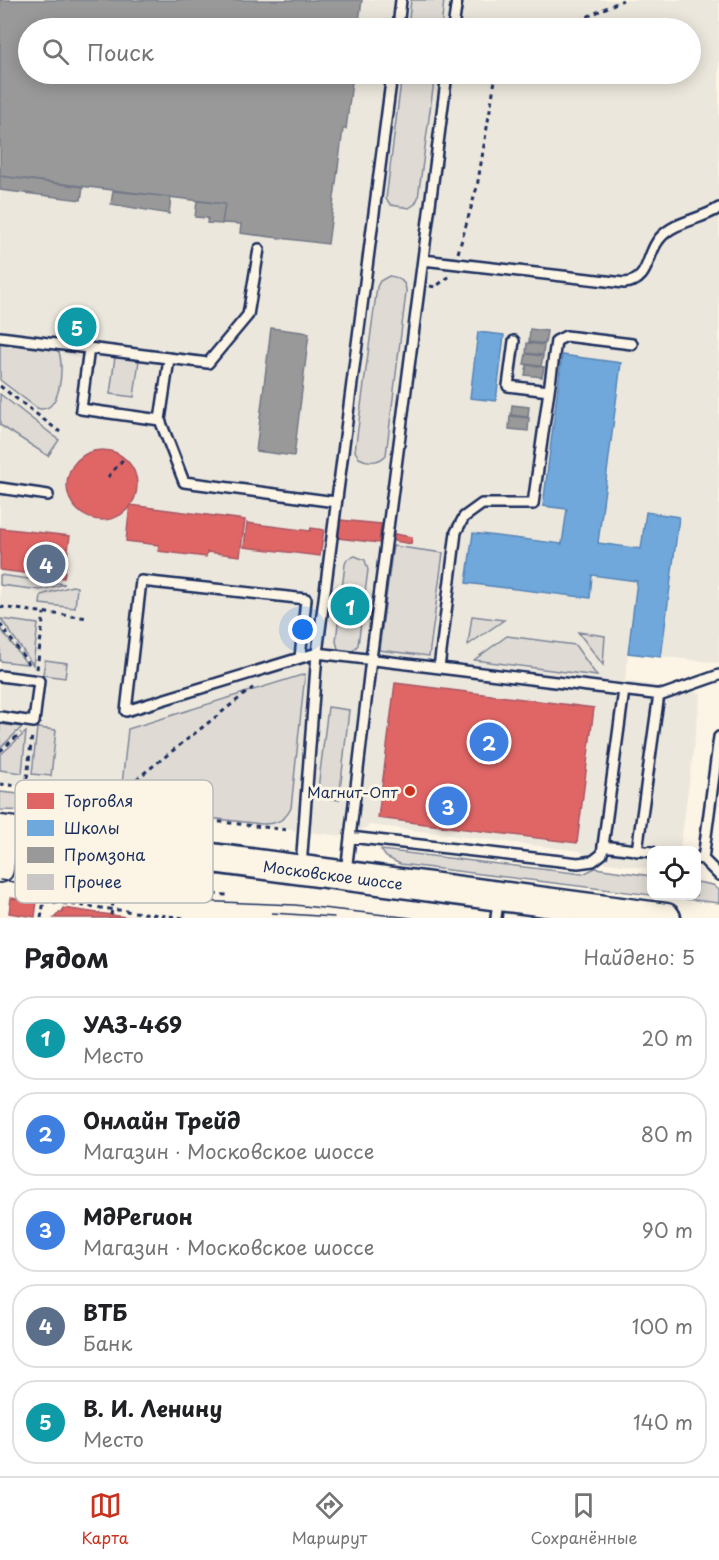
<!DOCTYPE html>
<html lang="ru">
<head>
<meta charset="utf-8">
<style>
  :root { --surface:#fff; --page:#f6f6f6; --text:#202124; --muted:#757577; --line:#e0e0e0; --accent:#c8321e }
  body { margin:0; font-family:"Playpen Sans",sans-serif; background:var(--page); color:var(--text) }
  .controls { position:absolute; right:18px; bottom:18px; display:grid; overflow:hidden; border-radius:12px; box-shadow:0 3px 15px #0003 }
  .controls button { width:54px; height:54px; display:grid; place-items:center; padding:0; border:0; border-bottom:2px solid var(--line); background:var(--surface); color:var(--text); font:30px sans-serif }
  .you { position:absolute; left:303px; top:630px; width:21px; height:21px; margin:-15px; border:4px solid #fff; border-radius:50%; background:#1a73e8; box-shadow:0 0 0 9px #1a73e833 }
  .badge { display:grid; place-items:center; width:39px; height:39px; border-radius:50%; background:var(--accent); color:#fff; font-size:20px; font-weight:700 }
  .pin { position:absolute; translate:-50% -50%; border:3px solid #fff; box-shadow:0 2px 6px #0006 }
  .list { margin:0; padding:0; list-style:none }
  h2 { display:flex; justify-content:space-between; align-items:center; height:78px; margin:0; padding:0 24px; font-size:26px }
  h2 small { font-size:20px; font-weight:400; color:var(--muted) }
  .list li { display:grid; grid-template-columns:39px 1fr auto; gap:18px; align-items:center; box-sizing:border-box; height:84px; margin:0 12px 12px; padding:0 12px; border:2px solid var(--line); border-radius:24px }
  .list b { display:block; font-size:22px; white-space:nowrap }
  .list p { margin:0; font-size:20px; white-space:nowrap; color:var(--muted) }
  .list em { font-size:20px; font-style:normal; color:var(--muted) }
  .icon { flex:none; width:33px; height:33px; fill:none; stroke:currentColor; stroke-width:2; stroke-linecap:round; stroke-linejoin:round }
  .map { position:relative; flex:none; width:719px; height:918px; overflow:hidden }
  .search { position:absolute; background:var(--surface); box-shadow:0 3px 15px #0003; left:18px; right:18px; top:18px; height:66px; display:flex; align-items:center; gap:15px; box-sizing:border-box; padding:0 21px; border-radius:33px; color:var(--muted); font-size:22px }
  .sheet { height:558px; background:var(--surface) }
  nav { display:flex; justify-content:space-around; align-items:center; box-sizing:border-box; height:84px; border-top:2px solid var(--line); background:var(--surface); font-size:16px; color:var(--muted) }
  nav a { display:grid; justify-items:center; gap:3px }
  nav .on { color:var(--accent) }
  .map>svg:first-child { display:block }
  .built { fill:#ece7dc; fill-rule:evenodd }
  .green { fill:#dfdbd4; stroke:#7d8599; stroke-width:1.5 }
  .shops { fill:#e06666; stroke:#a55664; stroke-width:1.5 }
  .schools { fill:#6fa8dc; stroke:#5684b6; stroke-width:1.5 }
  .industry { fill:#999; stroke:#737987; stroke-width:1.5 }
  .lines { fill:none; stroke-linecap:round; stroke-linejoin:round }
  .lane-casing { stroke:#1b2f5e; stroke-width:14 }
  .secondary-casing { stroke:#1b2f5e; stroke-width:30 }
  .primary-casing { stroke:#1b2f5e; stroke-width:33 }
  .path { stroke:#1b2f5e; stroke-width:3; stroke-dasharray:4.5 4.5; stroke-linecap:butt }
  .lane { stroke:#fcf5e5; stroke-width:9 }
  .secondary { stroke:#fcf5e5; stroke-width:26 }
  .primary { stroke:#fcf5e5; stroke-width:28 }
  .tram { stroke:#1b2f5e; stroke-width:1.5 }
  .poi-dot { fill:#c8321e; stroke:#fcf5e5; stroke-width:2 }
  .labels { text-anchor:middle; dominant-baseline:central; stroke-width:6; stroke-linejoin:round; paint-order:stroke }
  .poi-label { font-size:15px; fill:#1b2f5e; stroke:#fcf5e5; text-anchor:end }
  .street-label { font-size:15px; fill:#1b2f5e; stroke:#fcf5e5 }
  .key { fill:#fcf5e5; stroke:#b8babc; stroke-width:1.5 }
  .key-label { font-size:16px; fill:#1b2f5e }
</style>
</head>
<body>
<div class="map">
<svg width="719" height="918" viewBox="0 0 719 918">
  <rect width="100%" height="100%" fill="#fcf5e5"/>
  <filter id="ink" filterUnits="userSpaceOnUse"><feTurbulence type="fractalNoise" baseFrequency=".0167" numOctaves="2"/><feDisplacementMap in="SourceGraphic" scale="12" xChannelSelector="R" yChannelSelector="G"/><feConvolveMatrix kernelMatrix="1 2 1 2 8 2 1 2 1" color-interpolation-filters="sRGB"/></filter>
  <g filter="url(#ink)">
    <!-- built -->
    <path class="built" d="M0,0H719V663L628,653L625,681L701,693L680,850H652L651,869L593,861L580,851L370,825L350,837L114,809V796L0,784ZM28,28H690V74H28Z"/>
    <!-- green -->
    <path class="green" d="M411,0H444L441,28H408Z
      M402,74H435L418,198L415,204L409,208L391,205L386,199Z
      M389,276C400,277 407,283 406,293L386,455C379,463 368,463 359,458L355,451L377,287L380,281Z
      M0,342L55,349L59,352C64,367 61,416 37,408L0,380Z
      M115,357L139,360L134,397L110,394Z
      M0,394L59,440L48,456L0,425Z
      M393,546L443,553L429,656L379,650Z
      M355,556L365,560L368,570L358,645L352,652H343L338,649L336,641L345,564L347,559Z
      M0,575L65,584L40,590L0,585Z
      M72,586L77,587L75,608L40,604L41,595Z
      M472,616L504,620L468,645Z
      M1,619L38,624L33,665Z
      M0,628L27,664L0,661Z
      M578,632L605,636L603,665Z
      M507,636L575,645L597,676L474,660Z
      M45,660L67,663L65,678L43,675Z
      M305,674L291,808C285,821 276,824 262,824L164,813L165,800L121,794L128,729Z
      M328,707L349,710L339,800L317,797Z
      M0,724L22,727L0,748Z
      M37,728L56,730L51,776L32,774Z
      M26,732L22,773L0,770V755Z
      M0,792L47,797L45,807L36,811L0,810Z
      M381,850L583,874L595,868L651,876V895L400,864L386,857Z
      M697,882L713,885L719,890V903L659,896H696Z"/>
    <!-- shops -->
    <path class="shops" d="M67 485a35 35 0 1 1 70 0a35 35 0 1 1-70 0Z
      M130,505L245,520L240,556L207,552L206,557L158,551L159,545L126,541Z
      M340,520L381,524L379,543L338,538Z
      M247,523L310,531L311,528L324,530L320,556L244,547Z
      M0,528L70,536L64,578L0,570Z
      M395,534L412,537L411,544L394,541Z
      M395,683L594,708L577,843L378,818Z
      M11,898L37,902L35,917L9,913Z
      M63,908L133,918H54L59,913H62Z"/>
    <!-- schools -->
    <path class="schools" d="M478,332L504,335L496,401L470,398Z
      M562,355L621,363L598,543L641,549L646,512L679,517L661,657L628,653L637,581L592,575L590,598L466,583L473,533L562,544L567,509L543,506Z"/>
    <!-- industry -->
    <path class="industry" d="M0,0H362L358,28H28V74H353L346,129H343L328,244L240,233L241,224L222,223L225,204L0,176Z
      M0,176L83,187L81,200L0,190Z
      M113,191L171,197L169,214L111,204Z
      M197,201L225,204L222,224L207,223L208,218L195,217Z
      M271,328L309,333L294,456L256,451Z
      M530,329L547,331L545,344L529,342Z
      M527,343L544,345L543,355L526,353Z
      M526,354L543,356L541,366L524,364Z
      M527,365L544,367L542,377L525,375Z
      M512,405L529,407L528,417L511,415Z
      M510,416L529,418L528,431L509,429Z"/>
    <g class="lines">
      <defs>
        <path id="lane" d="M398,28L401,0
          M453,28L457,0
          M423,260L624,283C651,281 645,255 660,238C675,221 700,220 719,208
          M0,337L208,363L248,315L259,249
          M514,341L508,386L549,391
          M89,348L81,409L160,420L169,359
          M160,420L184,482L336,502
          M0,488L48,495
          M300,658L306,599L141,581L126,711L300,658L317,653L662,695L719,675
          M439,668L456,532L464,517L482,504H533L556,341L566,336L632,344
          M0,676L39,681L34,722L0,717
          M624,690L603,846L652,852
          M350,837L578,863L593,861L602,854L603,846
          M637,851L659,694
          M696,858L703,859L719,875
          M703,859L719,737
          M301,867L317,653L392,74
          M346,872L371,659L447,74
          M496,918L498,900"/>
        <path id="secondary" d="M0,869L5,831"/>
        <g id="primary">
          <path id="s1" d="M0,830L666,918"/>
        </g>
      </defs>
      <!-- lane casing -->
      <use href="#lane" class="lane-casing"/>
      <!-- secondary casing -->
      <use href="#secondary" class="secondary-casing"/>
      <!-- primary casing -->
      <use href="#primary" class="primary-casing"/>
      <!-- path -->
      <path class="path" d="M563,28L623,0
        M458,253L477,187L496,74
        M430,286L435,287L450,276
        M0,386L60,432
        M108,477L125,457
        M0,607L88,618
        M0,624L31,667
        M37,669L44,613
        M0,751L21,733
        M0,784L115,796L114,805
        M26,787L32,735
        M115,796L255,686
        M62,799L114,805V809L288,830
        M52,869L117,878L111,915
        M44,901L46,880L115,890L228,895
        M41,918L44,901L184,918"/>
      <!-- lane -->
      <use href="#lane" class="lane"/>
      <!-- secondary -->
      <use href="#secondary" class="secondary"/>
      <!-- primary -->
      <use href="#primary" class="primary"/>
      <!-- tram -->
      <path class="tram" d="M0,880L126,898L295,905L412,918
        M272,913L334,917"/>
    </g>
  </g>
  <!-- markers -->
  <circle class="poi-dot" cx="410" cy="791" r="6"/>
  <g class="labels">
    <!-- poi labels -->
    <g class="poi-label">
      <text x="398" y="791">Магнит-Опт</text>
    </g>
    <!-- street labels -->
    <g class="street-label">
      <text stroke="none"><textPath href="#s1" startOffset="336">Московское шоссе</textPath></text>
    </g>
  </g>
  <!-- legend -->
  <rect x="15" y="780" width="198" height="123" rx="9" class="key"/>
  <rect x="27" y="793" width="27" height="16" fill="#e06666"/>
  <rect x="27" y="820" width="27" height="16" fill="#6fa8dc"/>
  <rect x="27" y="847" width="27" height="16" fill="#999"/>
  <rect x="27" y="874" width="27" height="16" fill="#c8c7c6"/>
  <g class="key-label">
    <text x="64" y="807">Торговля</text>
    <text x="64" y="834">Школы</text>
    <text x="64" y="861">Промзона</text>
    <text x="64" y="888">Прочее</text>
  </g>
</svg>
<div class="controls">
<button><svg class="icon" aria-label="locate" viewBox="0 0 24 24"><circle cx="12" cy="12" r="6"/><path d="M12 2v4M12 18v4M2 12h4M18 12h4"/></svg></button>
</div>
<div class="you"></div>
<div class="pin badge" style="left:350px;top:606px;background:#0f9aa8">1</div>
<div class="pin badge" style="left:489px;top:742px;background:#3f7fe0">2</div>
<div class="pin badge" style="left:448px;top:806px;background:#3f7fe0">3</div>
<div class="pin badge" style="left:46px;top:564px;background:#5c6f8a">4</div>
<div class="pin badge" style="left:77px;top:327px;background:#0f9aa8">5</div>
<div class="search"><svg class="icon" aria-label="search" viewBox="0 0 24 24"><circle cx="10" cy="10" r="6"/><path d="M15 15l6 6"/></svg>Поиск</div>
</div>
<section class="sheet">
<h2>Рядом<small>Найдено: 5</small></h2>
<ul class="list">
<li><span class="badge" style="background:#0f9aa8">1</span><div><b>УАЗ-469</b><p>Место</p></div><em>20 m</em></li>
<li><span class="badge" style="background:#3f7fe0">2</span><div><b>Онлайн Трейд</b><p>Магазин · Московское шоссе</p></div><em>80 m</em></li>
<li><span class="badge" style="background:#3f7fe0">3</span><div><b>МдРегион</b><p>Магазин · Московское шоссе</p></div><em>90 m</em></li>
<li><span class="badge" style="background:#5c6f8a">4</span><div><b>ВТБ</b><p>Банк</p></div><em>100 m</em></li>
<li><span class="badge" style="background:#0f9aa8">5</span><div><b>В. И. Ленину</b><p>Место</p></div><em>140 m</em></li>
</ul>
</section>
<nav>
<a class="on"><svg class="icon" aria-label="map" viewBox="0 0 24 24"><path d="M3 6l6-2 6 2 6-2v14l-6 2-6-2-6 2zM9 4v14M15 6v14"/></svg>Карта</a>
<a><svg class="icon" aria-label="directions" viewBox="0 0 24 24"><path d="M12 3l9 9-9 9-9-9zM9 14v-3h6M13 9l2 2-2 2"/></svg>Маршрут</a>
<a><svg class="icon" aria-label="saved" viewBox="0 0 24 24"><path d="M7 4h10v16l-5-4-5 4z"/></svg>Сохранённые</a>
</nav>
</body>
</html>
